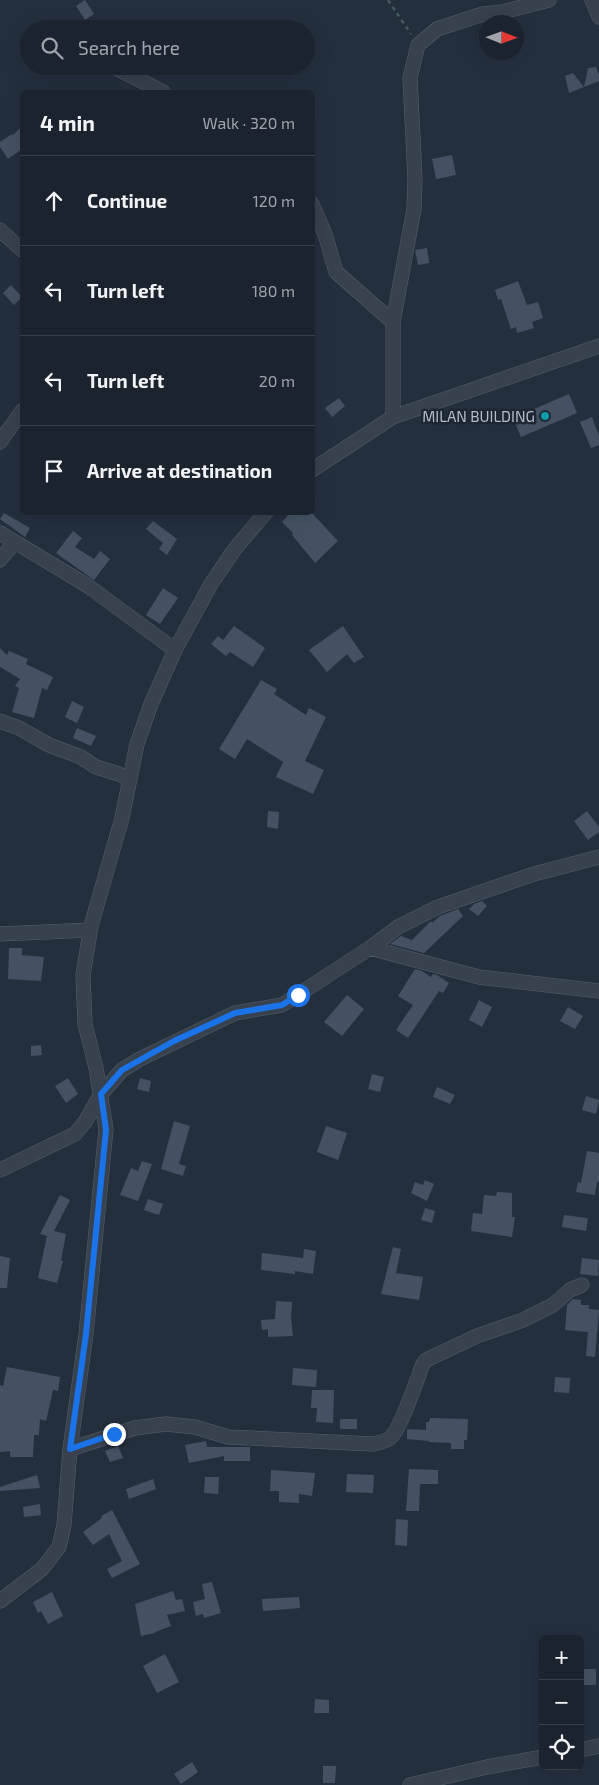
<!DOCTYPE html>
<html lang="en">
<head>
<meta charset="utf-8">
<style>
  :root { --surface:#1b232e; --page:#282f3a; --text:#f1f3f6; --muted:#a0a4aa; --line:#39404a }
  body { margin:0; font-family:"Exo 2",sans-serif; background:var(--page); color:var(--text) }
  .controls { position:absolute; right:15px; bottom:15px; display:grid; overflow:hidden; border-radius:8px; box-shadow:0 5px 20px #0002 }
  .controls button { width:45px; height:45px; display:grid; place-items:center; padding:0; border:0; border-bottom:1px solid var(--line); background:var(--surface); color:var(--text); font:25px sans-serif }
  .compass { position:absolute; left:479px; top:15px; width:45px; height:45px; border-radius:50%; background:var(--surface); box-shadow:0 5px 20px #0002; rotate:91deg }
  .stop { position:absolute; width:15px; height:15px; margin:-11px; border:4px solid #1a73e8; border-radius:50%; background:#fff }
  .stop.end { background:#1a73e8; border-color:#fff; box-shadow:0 1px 5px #0008 }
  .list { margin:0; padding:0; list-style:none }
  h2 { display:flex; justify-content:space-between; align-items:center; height:65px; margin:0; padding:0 20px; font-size:21px }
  h2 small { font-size:16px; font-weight:400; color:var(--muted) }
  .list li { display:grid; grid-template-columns:32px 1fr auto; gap:15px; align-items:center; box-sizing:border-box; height:90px; padding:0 20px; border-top:1px solid var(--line) }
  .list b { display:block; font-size:19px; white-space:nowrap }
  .list em { font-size:16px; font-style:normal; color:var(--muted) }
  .icon { flex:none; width:28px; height:28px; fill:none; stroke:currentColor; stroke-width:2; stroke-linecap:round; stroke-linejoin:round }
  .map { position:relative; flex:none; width:599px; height:1785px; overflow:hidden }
  .search { position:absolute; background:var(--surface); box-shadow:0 5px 20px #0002; left:20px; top:20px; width:295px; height:55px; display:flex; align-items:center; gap:12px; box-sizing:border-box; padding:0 18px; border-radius:28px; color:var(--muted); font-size:19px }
  .panel { position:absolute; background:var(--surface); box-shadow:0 5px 20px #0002; left:20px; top:90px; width:295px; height:425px; border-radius:8px }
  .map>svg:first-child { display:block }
  .building { fill:#455162 }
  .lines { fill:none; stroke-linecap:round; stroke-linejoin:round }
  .minor-casing { stroke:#565f6c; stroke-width:15 }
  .path { stroke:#44595c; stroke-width:2.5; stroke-dasharray:4 4; stroke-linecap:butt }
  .minor { stroke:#38414e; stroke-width:14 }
  .route { stroke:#1a73e8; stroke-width:6 }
  .culture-dot { fill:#0f9aa8; stroke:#1d2633; stroke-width:2 }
  .labels { text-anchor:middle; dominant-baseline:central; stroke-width:5; stroke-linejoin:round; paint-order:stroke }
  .poi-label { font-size:15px; fill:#b4bcc9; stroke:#1d2633; text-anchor:end }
</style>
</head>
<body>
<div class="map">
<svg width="599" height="1785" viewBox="0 0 599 1785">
  <rect width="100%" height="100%" fill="#242f3e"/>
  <!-- building -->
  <path class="building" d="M85,0L94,14L85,20L76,6Z
    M596,67L599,75V81L569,93L565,76L573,73L584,87L588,68Z
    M22,126V149L8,159L0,147V142L12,134L13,135Z
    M452,155L456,175L436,179L432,159Z
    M427,248L429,263L418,265L415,250Z
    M518,281L527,305L538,302L543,318L532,322L534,328L517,333L516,327L511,329L501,299L498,300L495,290Z
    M11,285L22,297L14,305L3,293Z
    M569,394L577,413L521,437L513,418Z
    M339,398L345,406L332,417L325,408Z
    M592,417L599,436V445L591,448L580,422Z
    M291,512H311L338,541L315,563L292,535L293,533L282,522Z
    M4,513L30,528L25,537L0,519Z
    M153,521L177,539L167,555L159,549L163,543L146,529Z
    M73,531L82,538L75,547L94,559L100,551L110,559L94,580L56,553Z
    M163,588L178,598L160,624L146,615Z
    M234,626L265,648L253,667L230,652L226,656L211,644L218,636L223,640Z
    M343,626L364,657L354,663L347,654L327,672L309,650Z
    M0,648L7,655L9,651L28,659L26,664L53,677L47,690L42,688L34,718L12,712L19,688L15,686L20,679L0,667Z
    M261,680L277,689L274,694L306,715L309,708L326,717L305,761L324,770L313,794L276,777L283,762L247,739L235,759L219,749Z
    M72,701L84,707L77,723L65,717Z
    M77,728L96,736L91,746L73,738Z
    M268,811L279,812L278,829L267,827Z
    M587,811L599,827V832L588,840L574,821Z
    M482,901L487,906L478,916L469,909L474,904Z
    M458,909L463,916L424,953L390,944L401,936L412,940L431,921L432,923L440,916Z
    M9,948H22V955L44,957L41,981L8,979Z
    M415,969L422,971L431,977L433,974L437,975L449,983L443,993L439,991L408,1038L396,1030L413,1005L398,996Z
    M347,995L364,1009L342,1036L324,1022Z
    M479,1000L492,1007L482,1027L469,1020Z
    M568,1007L583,1016L575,1029L560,1021Z
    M41,1045L42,1055L31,1056V1046Z
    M372,1074L384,1077L380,1092L368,1089Z
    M68,1078L78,1094L66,1103L55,1086Z
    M140,1078L151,1081L149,1092L137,1089Z
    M437,1087L455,1095L450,1104L433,1097Z
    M586,1096L599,1100L596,1114L582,1110Z
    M174,1121L190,1126L179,1164L186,1166L183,1176L161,1169Z
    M326,1126L347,1133L338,1160L317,1152Z
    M587,1151L599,1153V1182H597L595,1195L576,1192L578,1182L581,1183Z
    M142,1161L152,1164L138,1201L120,1195L131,1168L138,1171Z
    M425,1180L434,1184L427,1201L411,1193L415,1182L423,1185Z
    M497,1192L512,1193V1217H515L512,1237L471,1231L473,1213L482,1214L484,1195L496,1196Z
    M60,1195L70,1200L54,1231L66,1234L61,1261H63L57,1283L38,1278L47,1236L40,1234Z
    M148,1199L163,1204L159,1215L144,1210Z
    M425,1208L435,1211L432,1223L421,1220Z
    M564,1215L588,1218L586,1231L562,1227Z
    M393,1247L401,1249L396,1273L423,1277L419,1300L381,1294Z
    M304,1249L316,1251L313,1274L295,1271V1274L261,1270L262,1253L303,1258Z
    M0,1256L10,1258L7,1288H0Z
    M582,1258L599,1260L598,1276L580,1274Z
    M573,1299L581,1300V1305H589V1309L599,1310L595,1357L586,1356L588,1332L565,1330L567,1305Z
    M276,1301L292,1302L291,1318L293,1336L268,1337V1329L262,1330L261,1320L275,1319Z
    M7,1367L60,1377L58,1391L53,1390L46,1421L40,1419L39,1435H34L33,1457H10V1451L0,1452V1385L3,1386Z
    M293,1368L317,1370L316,1387L292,1385Z
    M555,1377L570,1378L569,1393L554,1392Z
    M312,1390H334L333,1423L316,1422L317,1408H311Z
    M430,1418L468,1419L467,1440H464V1449H451V1443L429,1442V1441L407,1439V1429L426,1430V1422H429Z
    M340,1419H357V1429H340Z
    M206,1441L207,1447H250V1461H224V1456L189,1463L185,1445Z
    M118,1446L123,1458L110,1462L105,1451Z
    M409,1469L438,1470V1484H420L419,1511H406Z
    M271,1470L315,1473L312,1496L299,1494V1503L279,1502V1491H270Z
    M347,1474L374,1475L373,1493L346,1492Z
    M37,1475L40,1488L0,1491V1487Z
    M205,1477H219L218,1494L204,1493Z
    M153,1479L156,1489L129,1499L126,1489Z
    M40,1504L41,1515L24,1517L23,1507Z
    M112,1510L140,1564L112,1578L107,1569L122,1561L109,1534L93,1545L83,1532L102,1518L101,1516Z
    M396,1519L408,1520L407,1546L395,1545Z
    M212,1582L221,1613L204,1618L203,1614L196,1616L193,1602L205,1599L202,1584Z
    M173,1591L176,1600L182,1599L185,1611L167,1615L171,1626L155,1632V1633L141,1636L135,1604Z
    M52,1592L63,1616L48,1624L41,1611L38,1613L33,1602Z
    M299,1597L300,1608L263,1611L262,1599Z
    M165,1654L179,1682L157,1693L143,1666Z
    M580,1669H596V1685H580Z
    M315,1699L329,1700V1713H314Z
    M192,1762L198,1772L181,1784L174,1774Z
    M323,1766H336L335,1783H323Z"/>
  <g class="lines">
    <defs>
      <path id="minor" d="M592,0L599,17
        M112,66L163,92
        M312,204L325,234L336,272L393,322
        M0,230L22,250
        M393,417V322L414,209L415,179L410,78L418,45L437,29L483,14L502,12L549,0
        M0,442L22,411
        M312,470L393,417L599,346
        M0,533L88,586L175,650
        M0,560L15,542
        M0,721L19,728L49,745L81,757L96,767L119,774L130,780
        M0,934L90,930
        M370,948L479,977L599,991
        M0,1170L75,1134L85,1122L101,1094L122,1070L140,1059L235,1013L282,1005L370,948L398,927L438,907L534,874L599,857
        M70,1449L135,1428L166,1424L195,1427L228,1437L373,1444C380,1442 386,1442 391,1437C401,1428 417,1379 423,1364L426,1360L477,1336L523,1320L553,1305L570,1290L582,1285
        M0,1601L42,1569L59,1547L64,1525L70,1449L86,1334L106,1129L96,1068L85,1024L83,975L91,926L122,818L137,744L151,704L175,650L211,584L234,550L266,512
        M580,1750L599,1746
        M410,1785L487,1767L543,1757"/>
    </defs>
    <!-- minor casing -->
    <use href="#minor" class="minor-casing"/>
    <!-- path -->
    <path class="path" d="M388,0L411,34"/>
    <!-- minor -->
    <use href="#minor" class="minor"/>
  </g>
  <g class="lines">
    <!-- route -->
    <path class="route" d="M114,1434L70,1449L86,1334L106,1130L101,1094L122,1070L174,1041L235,1013L282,1005L298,995"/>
  </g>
  <!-- markers -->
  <circle class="culture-dot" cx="545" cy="416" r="5"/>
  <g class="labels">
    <!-- poi labels -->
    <g class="poi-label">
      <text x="535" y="416">MILAN BUILDING</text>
    </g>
  </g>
</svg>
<div class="controls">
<button>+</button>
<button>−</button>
<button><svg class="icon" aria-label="locate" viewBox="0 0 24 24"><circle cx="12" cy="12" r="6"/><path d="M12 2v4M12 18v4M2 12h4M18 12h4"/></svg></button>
</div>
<svg class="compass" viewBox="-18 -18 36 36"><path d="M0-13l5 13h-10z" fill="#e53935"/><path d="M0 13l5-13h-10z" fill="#a0a4aa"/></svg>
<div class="stop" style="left:298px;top:995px"></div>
<div class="stop end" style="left:114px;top:1434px"></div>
<div class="search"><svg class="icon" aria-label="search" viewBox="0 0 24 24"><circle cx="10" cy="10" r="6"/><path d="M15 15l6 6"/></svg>Search here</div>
<section class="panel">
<h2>4 min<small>Walk · 320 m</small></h2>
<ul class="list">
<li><svg class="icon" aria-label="ahead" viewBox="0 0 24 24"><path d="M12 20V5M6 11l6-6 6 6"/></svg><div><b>Continue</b></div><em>120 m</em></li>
<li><svg class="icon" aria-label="left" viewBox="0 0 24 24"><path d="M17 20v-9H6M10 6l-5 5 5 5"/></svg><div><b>Turn left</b></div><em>180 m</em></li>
<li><svg class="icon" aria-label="left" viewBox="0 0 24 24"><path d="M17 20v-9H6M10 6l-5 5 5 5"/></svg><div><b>Turn left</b></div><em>20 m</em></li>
<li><svg class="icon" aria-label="arrive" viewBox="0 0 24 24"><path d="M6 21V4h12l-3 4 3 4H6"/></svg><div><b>Arrive at destination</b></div></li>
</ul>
</section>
</div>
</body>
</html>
